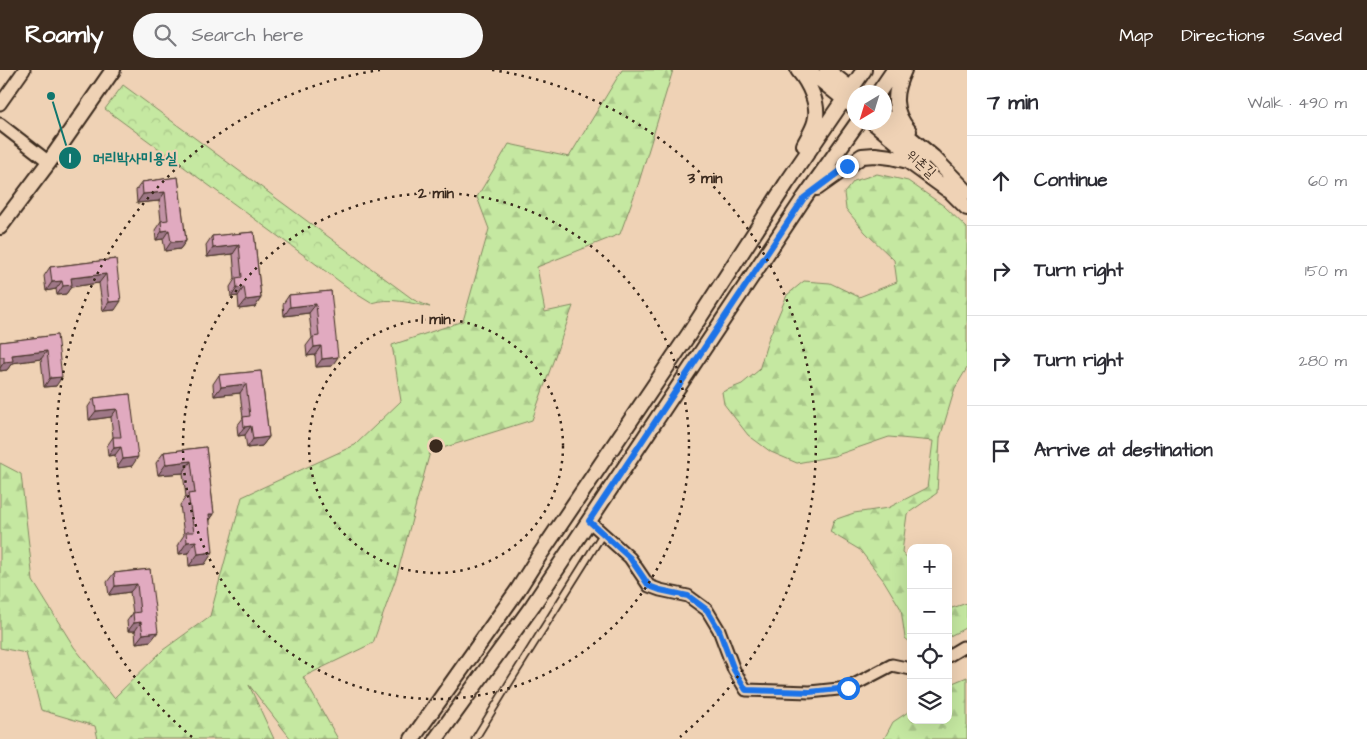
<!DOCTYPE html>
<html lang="en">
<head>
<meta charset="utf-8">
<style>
  :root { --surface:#fff; --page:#f7f7f7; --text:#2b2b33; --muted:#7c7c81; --line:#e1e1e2; --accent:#3b2a1e }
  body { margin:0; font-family:"Architects Daughter","Poor Story",sans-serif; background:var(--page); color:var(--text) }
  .controls { position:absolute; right:15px; bottom:15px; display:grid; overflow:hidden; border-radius:10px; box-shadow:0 5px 20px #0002 }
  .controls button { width:45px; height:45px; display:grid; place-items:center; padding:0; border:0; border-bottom:1px solid var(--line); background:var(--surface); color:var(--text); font:25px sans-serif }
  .compass { position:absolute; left:847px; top:15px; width:45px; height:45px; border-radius:50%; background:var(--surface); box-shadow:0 5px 20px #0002; rotate:218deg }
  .stop { position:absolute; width:15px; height:15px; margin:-11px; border:4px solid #1a73e8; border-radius:50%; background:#fff }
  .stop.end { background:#1a73e8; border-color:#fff; box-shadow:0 1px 5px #0008 }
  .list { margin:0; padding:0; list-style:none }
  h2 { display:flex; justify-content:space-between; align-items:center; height:65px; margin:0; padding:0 20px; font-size:21px }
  h2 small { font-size:16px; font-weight:400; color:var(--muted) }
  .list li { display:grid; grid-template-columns:32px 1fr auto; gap:15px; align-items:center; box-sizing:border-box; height:90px; padding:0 20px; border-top:1px solid var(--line) }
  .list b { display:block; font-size:19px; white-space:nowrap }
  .list em { font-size:16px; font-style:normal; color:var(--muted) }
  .icon { flex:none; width:28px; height:28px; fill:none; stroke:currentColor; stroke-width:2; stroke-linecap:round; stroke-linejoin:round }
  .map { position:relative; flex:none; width:967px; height:669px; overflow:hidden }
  header { display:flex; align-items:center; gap:30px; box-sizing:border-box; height:70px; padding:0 25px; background:var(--accent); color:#fff }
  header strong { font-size:24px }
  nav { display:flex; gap:28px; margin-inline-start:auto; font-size:18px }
  .search { width:350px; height:45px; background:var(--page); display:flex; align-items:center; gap:12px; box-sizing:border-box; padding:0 18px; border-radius:28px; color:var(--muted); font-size:19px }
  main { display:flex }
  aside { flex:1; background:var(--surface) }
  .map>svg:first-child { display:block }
  .forest { fill:url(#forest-firs); stroke:#808960 }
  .park { fill:url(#park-crowns); stroke:#808960 }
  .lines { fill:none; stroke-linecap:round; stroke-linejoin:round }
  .service-casing { stroke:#3b2a1e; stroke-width:9 }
  .minor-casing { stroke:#3b2a1e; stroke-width:15 }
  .tertiary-casing { stroke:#3b2a1e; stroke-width:18 }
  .service { stroke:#efd2b5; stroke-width:5.5 }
  .minor { stroke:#efd2b5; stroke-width:11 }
  .tertiary { stroke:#efd2b5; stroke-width:14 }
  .wall { fill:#c292a5; stroke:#3b2a1e }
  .shaded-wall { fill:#9e7786; stroke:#3b2a1e }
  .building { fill:#e1aac0; stroke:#3b2a1e }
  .route { stroke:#1a73e8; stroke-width:6 }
  .ring { fill:none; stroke:#3b2a1e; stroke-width:2.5; stroke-dasharray:2.5 5 }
  .labels { text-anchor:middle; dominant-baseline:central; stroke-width:4.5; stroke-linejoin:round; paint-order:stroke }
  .street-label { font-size:14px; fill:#3b2a1e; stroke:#efd2b5 }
  .centre { fill:#3b2a1e; stroke:#efd2b5; stroke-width:2.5 }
  .ring-label { font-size:15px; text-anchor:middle; font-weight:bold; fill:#3b2a1e; stroke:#efd2b5; stroke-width:4.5; stroke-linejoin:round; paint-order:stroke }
  .leader { fill:none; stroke:#0f766e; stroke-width:2 }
  .callout-dot { fill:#0f766e; stroke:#efd2b5; stroke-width:2 }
  .mark-label { font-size:15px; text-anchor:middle; font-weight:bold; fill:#fff }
  .callout-label { font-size:15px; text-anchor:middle; font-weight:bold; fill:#0f766e; stroke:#efd2b5; stroke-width:4.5; stroke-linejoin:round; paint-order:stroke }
</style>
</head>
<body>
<header>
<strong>Roamly</strong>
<div class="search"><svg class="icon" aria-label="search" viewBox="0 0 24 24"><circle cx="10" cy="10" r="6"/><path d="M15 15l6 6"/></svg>Search here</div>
<nav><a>Map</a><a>Directions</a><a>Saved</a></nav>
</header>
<main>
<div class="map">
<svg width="967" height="669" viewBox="0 0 967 669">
  <defs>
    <pattern id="forest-firs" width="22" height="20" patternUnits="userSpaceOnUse" patternTransform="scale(1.25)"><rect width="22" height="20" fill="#c5e8a1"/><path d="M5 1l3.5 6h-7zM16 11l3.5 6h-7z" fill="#aac78a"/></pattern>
    <pattern id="park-crowns" width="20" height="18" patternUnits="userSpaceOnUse" patternTransform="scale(1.25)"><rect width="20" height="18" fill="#c5e8a1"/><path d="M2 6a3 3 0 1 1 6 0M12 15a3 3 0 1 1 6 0" fill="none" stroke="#aac78a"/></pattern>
  </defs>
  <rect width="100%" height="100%" fill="#efd2b5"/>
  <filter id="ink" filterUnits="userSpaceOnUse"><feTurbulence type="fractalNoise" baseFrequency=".02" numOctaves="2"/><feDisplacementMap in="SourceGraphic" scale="10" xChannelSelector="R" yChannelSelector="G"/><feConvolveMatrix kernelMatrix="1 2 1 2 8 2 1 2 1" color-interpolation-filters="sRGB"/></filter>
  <g filter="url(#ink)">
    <!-- forest -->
    <path class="forest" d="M622,0H673L638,115L620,164L537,197L545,242L573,236L532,350L430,382L397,505L373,573L303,607L338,669H291L249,615L274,669H98L95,656L41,640L26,583L0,578V393L21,404L33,511L74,577L114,628L163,580L210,546L242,427L355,375L401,331L392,275L463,251L489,159L477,127L509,74L569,87Z
      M877,104L908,111L944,136L967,158V298L955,318L940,368L937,423L907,444L902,482L911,492V573L905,568L901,539L884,511L860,480L830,462L834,450L854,443L888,438L927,418L933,371L889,367L834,386L797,393L771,382L748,365L724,334L722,322L742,314L759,300L768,270L787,225L804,211L830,213L859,227L897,212L894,190L865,162L846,139L844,123L854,111Z
      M967,533V557L948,567V535L952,538Z
      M967,607V669H884L893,652L911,640V650H948V615Z"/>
    <!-- park -->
    <path class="park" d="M123,15L414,230L430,237C411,233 390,227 371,233L358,225L105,39Z"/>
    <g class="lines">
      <defs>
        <path id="service" d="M475,669L511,610L602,465"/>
        <path id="minor" d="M0,34L24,0
          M0,54L49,92
          M589,451L630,488L649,516L660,520L688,526L707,540L719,560L734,600L746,620L810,622L848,618L892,595L911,599
          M948,586L963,577L967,578"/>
        <path id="tertiary" d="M798,0C809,13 820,35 815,52C813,60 808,67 804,75
          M808,0L854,37
          M827,0L855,22
          M904,0C893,23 892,41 909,61
          M879,22L894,0
          M884,46L933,87L967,122
          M873,52L921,92
          M943,114L967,138
          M817,118L862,86L875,85L891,87L908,91L948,120
          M0,157L49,92L113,0
          M412,669L517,521L539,486L689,264L786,114L864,0
          M436,669L533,535L804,128L858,52"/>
      </defs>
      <!-- service casing -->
      <use href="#service" class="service-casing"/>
      <!-- minor casing -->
      <use href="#minor" class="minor-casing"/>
      <!-- tertiary casing -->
      <use href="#tertiary" class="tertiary-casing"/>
      <!-- service -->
      <use href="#service" class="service"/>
      <!-- minor -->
      <use href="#minor" class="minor"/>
      <!-- tertiary -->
      <use href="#tertiary" class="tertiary"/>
    </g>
    <!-- wall -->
    <path class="wall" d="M178,107L186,171L180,179L165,181L163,169L156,170L155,160L161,151L159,131L137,133L136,120L142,112Z
      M254,162L261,228L255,237L239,239L238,226L231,227L230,217L235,209L233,184L207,187L206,175L212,166Z
      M116,189L115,240L103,241L99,213L71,217L66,224L57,225L56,219L46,221L44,206L50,197Z
      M331,221L332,296L316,297L315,285L307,286L306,276L312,268L309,243L284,246L283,234L289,225Z
      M57,265L56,316L44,317L41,289L12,293L7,300L0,301V272Z
      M261,301L269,367L262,376L247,378L245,365L238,366L237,356L243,348L240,323L214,326L213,314L219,305Z
      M130,324L132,396L117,398L115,385L108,386L107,376L113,367L111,347L89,350L88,337L94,328Z
      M206,377L214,444L210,450L205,494L189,496L188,483L179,484L178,474L184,465L180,435L186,427L183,403L158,405L156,393L164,382Z
      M150,499L151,571L136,573L135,561H128L127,551L133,543L130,522L109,525L107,512L114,503Z"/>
    <!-- shaded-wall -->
    <path class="shaded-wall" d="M165,122L159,131L137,133L143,124Z
      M169,160L163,169L156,170L162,161Z
      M186,171L180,179L165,181L171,172Z
      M239,175L233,184L207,187L213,178Z
      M106,204L99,213L71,217L66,224L57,225L63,216L71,208Z
      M62,211L56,219L46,221L52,212Z
      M244,217L238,226L231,227L237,218Z
      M261,228L255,237L239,239L246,230Z
      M121,231L115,240L103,241L109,232Z
      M316,234L309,243L284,246L290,237Z
      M321,276L315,285L307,286L314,277Z
      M47,281L41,289L12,293L7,300L0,301V298L4,292L12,285Z
      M338,287L332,296L316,297L322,289Z
      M62,307L56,316L44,317L50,308Z
      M246,314L240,323L214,326L221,317Z
      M117,339L111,347L89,350L96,341Z
      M251,356L245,365L238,366L244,357Z
      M269,367L262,376L247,378L253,369Z
      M121,377L115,385L108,386L114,378Z
      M138,387L132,396L117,398L123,389Z
      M191,391L183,403L158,405L166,394Z
      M209,444H214L206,455Z
      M196,471L188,483L179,484L187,472Z
      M213,482L205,494L189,496L198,484Z
      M137,514L130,522L109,525L115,516Z
      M141,552L135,561H128L134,553Z
      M158,562L151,571L136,573L143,564Z"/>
    <!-- building -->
    <path class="building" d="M178,107L186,171L171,172L169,160L162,161L161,151L168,150L165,122L143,124L142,112Z
      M254,162L261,228L246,230L244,217L237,218L236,208L242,207L239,175L213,178L212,166Z
      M116,189L121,231L109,232L106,204L71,208L72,215L63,216L62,211L52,212L50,197Z
      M331,221L338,287L322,289L321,276L314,277L313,267L319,266L316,234L290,237L289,225Z
      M57,265L62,307L50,308L47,281L12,285L13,291L4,292V287H0V272Z
      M261,301L269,367L253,369L251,356L244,357L243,347L250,346L246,314L221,317L219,305Z
      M130,324L138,387L123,389L121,377L114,378L113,367H121L117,339L96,341L94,328Z
      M206,377L214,444H209L213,482L198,484L196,471L187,472L186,462H194L188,424L195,423L191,391L166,394L164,382Z
      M150,499L158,562L143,564L141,552L134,553L133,543L140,542L137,514L115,516L114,503Z"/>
  </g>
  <g class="lines" filter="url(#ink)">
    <!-- route -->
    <path class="route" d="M847,96L804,128L589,451L630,488L649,516L660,520L688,526L707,540L719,560L734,600L746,620L810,622L848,618"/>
  </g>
  <!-- distance rings -->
  <g class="ring">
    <circle cx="436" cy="376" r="127"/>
    <circle cx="436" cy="376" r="253"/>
    <path d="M192 667A380 380 0 0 1 380 0M492 0A380 380 0 0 1 680 667"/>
  </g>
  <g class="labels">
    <!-- street labels -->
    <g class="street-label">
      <text transform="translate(921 94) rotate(42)">위촌길</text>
    </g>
  </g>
  <circle cx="436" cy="376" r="8" class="centre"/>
  <g class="ring-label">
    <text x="705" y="113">3 min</text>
    <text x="436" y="128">2 min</text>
    <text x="436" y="254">1 min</text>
  </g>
  <!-- callouts -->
  <path class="leader" d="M51 26L70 88"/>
  <g class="callout-dot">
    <circle cx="51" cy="26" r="5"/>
    <circle cx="70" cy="88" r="12"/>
  </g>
  <g class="mark-label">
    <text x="70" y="93">1</text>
  </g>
  <g class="callout-label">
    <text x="135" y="93">머리박사미용실</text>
  </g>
</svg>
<div class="controls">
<button>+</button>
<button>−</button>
<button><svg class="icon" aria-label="locate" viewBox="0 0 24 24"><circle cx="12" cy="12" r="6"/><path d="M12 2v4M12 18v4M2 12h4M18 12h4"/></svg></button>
<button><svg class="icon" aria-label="layers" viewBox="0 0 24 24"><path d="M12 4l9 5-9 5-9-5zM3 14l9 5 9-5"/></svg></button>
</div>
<svg class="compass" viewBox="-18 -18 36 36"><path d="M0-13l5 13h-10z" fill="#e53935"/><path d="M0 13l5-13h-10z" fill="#7c7c81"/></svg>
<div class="stop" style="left:848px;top:618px"></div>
<div class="stop end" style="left:847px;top:96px"></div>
</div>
<aside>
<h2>7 min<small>Walk · 490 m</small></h2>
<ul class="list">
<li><svg class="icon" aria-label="ahead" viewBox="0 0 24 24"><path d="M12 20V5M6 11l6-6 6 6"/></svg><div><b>Continue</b></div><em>60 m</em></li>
<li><svg class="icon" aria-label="right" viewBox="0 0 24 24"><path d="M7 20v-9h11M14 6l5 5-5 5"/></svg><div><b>Turn right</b></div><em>150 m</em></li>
<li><svg class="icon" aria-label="right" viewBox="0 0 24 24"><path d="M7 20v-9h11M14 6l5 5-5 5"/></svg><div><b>Turn right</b></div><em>280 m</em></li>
<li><svg class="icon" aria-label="arrive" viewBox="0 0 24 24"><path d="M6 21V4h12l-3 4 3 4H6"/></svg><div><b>Arrive at destination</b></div></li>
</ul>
</aside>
</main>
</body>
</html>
